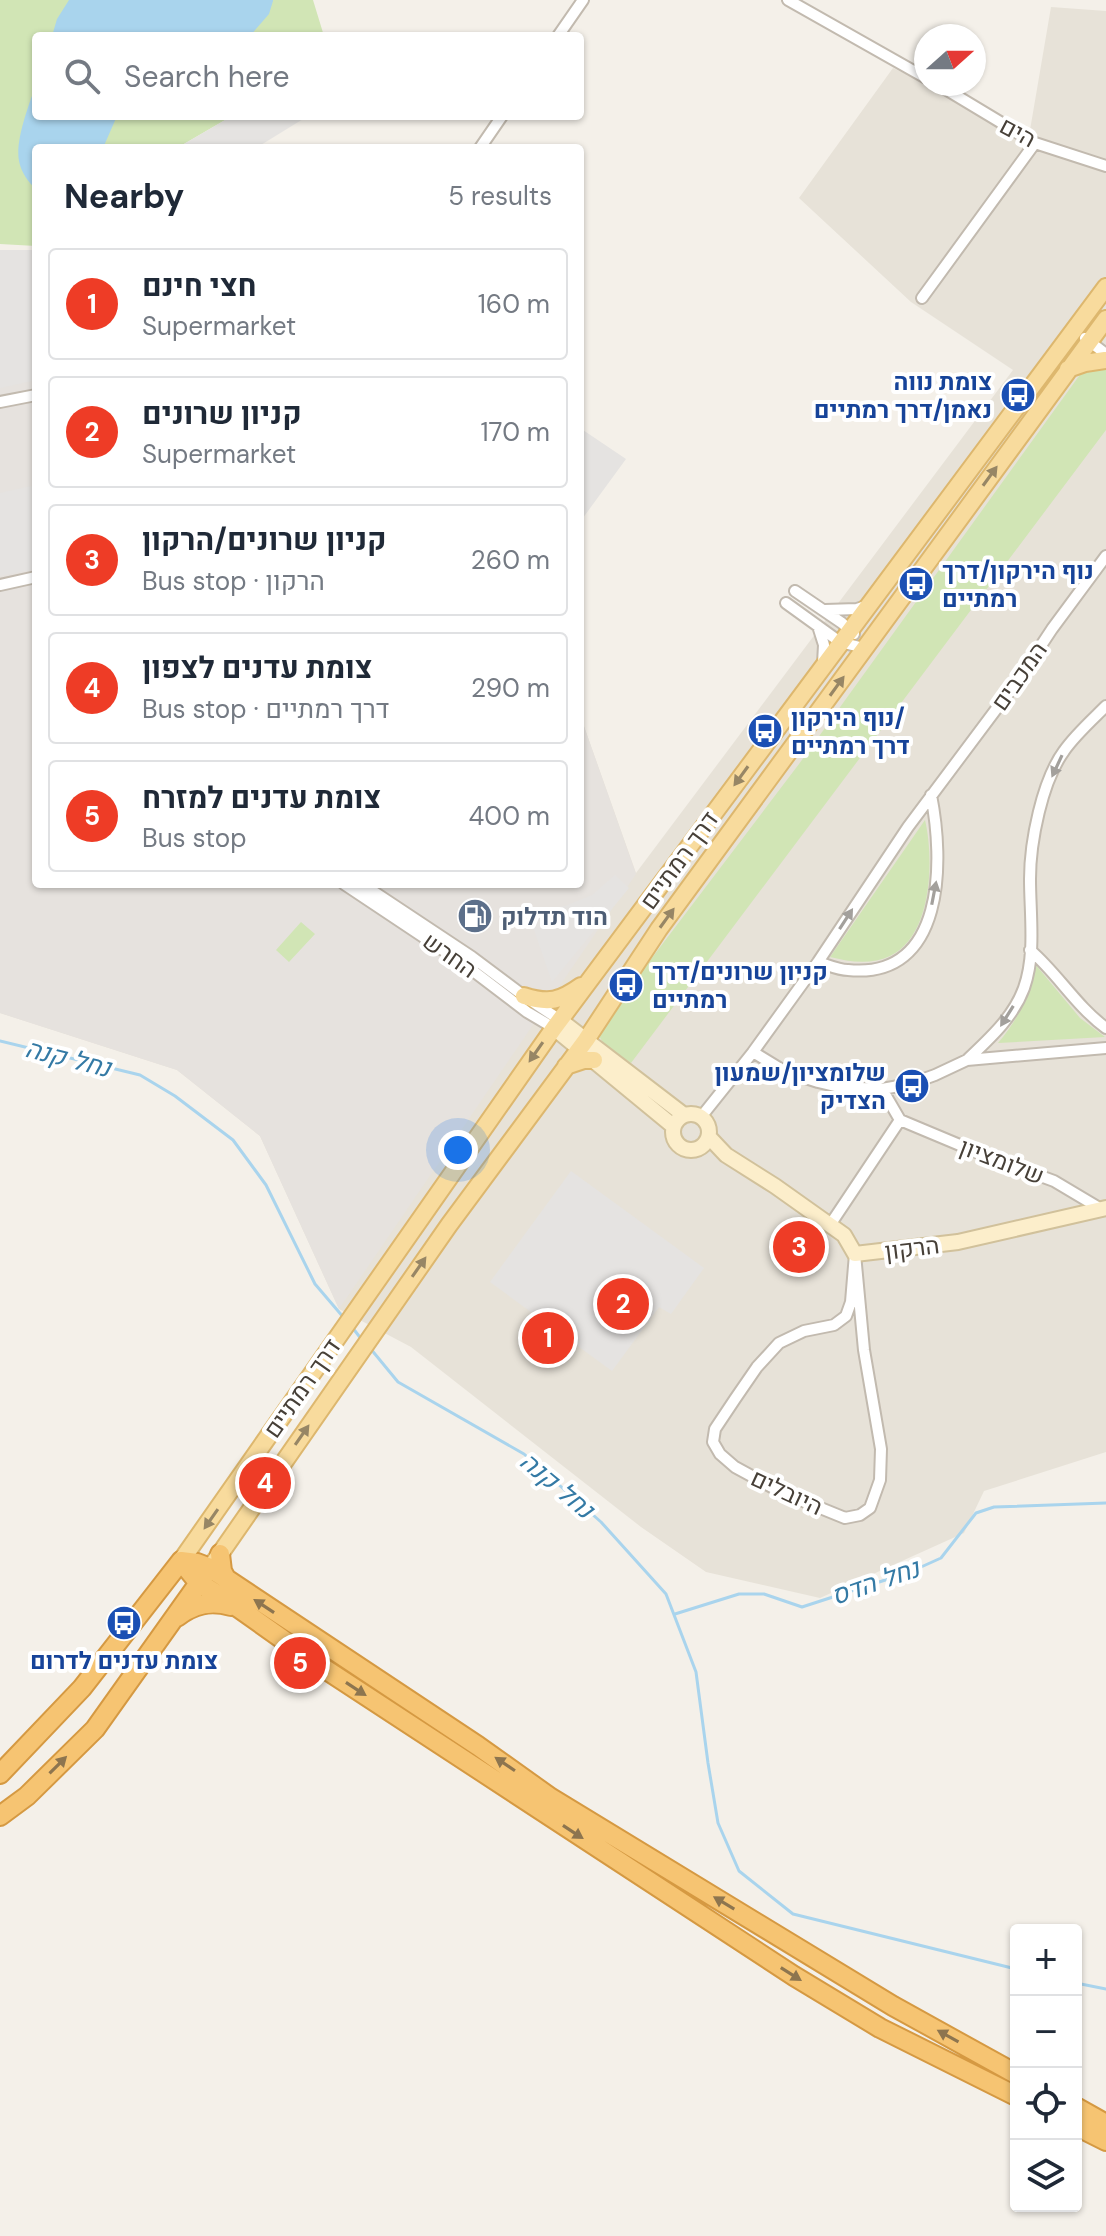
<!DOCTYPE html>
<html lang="en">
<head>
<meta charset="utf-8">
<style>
  :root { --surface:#fff; --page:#f2f2f3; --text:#1f2937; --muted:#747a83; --line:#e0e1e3; --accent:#ee3c26 }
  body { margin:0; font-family:"DM Sans",Heebo,sans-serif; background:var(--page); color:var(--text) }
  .controls { position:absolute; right:24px; bottom:24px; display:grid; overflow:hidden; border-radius:8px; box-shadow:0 2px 6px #0004 }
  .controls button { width:72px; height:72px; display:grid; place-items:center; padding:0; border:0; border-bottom:2px solid var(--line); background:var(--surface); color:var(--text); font:40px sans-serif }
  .compass { position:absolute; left:914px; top:24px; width:72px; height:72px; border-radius:50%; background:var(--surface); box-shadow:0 2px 6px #0004; rotate:69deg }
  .you { position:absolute; left:458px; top:1150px; width:28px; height:28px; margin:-20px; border:6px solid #fff; border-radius:50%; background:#1a73e8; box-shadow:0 0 0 12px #1a73e833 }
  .badge { display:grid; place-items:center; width:52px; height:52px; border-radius:50%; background:var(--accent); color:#fff; font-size:26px; font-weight:700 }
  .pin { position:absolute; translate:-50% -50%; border:4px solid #fff; box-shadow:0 2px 8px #0006 }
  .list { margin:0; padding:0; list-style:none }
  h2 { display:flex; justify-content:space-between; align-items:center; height:104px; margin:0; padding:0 32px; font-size:34px }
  h2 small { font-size:26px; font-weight:400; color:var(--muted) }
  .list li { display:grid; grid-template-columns:52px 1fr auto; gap:24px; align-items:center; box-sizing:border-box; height:112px; margin:0 16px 16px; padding:0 16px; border:2px solid var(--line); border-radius:8px }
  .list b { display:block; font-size:30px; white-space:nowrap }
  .list p { margin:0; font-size:26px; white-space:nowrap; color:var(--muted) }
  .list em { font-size:26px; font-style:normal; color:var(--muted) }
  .icon { flex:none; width:44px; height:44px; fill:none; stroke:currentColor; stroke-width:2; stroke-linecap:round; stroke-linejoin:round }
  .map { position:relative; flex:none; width:1106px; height:2236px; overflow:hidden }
  .search { position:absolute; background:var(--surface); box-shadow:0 2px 6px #0004; left:32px; top:32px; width:552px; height:88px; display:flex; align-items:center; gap:20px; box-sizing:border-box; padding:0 28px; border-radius:8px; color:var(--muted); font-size:30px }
  .panel { position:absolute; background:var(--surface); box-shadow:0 2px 6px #0004; left:32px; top:144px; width:552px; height:744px; border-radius:8px }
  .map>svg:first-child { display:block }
  .residential { fill:#e7e2d8 }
  .industrial { fill:#e6e2de }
  .green { fill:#d1e5b5 }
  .parking { fill:#e5e3e1 }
  .water { fill:#a9d4ed }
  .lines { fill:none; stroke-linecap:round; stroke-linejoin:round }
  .stream { stroke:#a9d4ed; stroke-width:3 }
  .street-casing { stroke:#c2baaf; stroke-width:14 }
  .secondary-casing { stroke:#d1c19b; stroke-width:18 }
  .primary-casing { stroke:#ddb76e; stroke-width:20 }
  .highway-casing { stroke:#d59942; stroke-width:22 }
  .street { stroke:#fff; stroke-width:10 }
  .secondary { stroke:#fceecb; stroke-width:14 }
  .primary { stroke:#f8db9d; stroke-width:16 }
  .highway { stroke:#f6c472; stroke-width:18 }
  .oneway { fill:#978665 }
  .oneway2 { fill:#a3a09c }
  .oneway3 { fill:#8d754f }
  .labels { text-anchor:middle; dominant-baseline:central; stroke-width:8; stroke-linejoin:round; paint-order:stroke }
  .street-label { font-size:24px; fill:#474038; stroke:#fff }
  .transit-label { font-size:24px; font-weight:bold; fill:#164399; stroke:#fff; text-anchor:start }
  .service-label { font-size:24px; font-weight:bold; fill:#4e5e75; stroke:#fff; text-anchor:start }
  .water-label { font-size:26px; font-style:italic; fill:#347aa5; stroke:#fff }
</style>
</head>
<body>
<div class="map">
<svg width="1106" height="2236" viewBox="0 0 1106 2236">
  <rect width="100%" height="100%" fill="#f4f0e9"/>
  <!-- residential -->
  <path class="residential" d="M1051,7L1106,11V1452L984,1491L964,1533L820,1598L706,1572L641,1527L411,1347L339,1309L260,1136L177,1070L0,1013L36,884H580V715L636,873L1013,370L911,302L799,198L893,68L1030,130Z"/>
  <!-- industrial -->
  <path class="industrial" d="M0,344L36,352V884H580V715L636,874L339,1309L260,1136L177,1070L0,1013Z"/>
  <!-- green -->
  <path class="green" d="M0,0H313L324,36H36V116H232L177,148H36V246L0,244Z
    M1092,358L1106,367V430L631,1063L605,1046L599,1036L601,1025L799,764Z
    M925,820C934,858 933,936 890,956C871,965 850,962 830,957Z
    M301,922L315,934L289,962L276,950Z
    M1035,964L1080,1018L1105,1037L998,1043C1018,1020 1030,994 1035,964Z"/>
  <!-- parking -->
  <path class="parking" d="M232,116H308L256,148H177Z
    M0,250H36V380L0,388Z
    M580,428L626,459L580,522Z
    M36,485V569L0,576V493Z
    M615,875L629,888L552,982L528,912L565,906L592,895Z
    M571,1171L704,1268L671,1314L659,1307L612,1371L490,1282Z"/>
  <!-- water -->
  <path class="water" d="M69,0H273V1L269,14L250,36H52L57,19Z
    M36,85V116H117L103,148H36V189C28,182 21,172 19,161C15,141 29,104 36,85Z"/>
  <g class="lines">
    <!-- stream -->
    <path class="stream" d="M0,1041L140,1075L175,1096L233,1140L266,1185L315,1284L344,1318
      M352,1327L362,1340
      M370,1348L398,1382L524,1454L601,1522L666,1594L696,1672L708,1763L718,1823L739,1871L793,1914L1016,1969
      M675,1614L739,1594H764L802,1607L910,1572L941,1558L976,1513L994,1507L1106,1503
      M1076,1983L1106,1989"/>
    <defs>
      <path id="street" d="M788,0L926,78
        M558,36L583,0
        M937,84L1035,143L1106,166
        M480,148L502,116
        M922,298L1035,143
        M1085,338L1106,354
        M0,402L36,395
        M0,585L36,577
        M795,591L842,623L854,634
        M786,603L840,642L864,648
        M825,610L857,609L868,605
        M818,626L824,645L823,663
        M344,884L464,964L527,1012L554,1028
        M362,884L472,957L524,996L560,1020
        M1030,950C1058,974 1076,1006 1106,1028
        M818,962C828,965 838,970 848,970C946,980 944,860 931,795
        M753,1052L784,1071L818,1082L839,1087L882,1089L910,1084L935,1075L967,1060L1106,1048
        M967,1060C989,1039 1013,1018 1024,988C1036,954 1030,915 1030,879C1030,842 1042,781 1064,751C1075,735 1093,719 1106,706
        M701,1117L753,1052L818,962L908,827L1021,676L1052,629L1106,556
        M900,1120L986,1156L1054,1181L1101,1209
        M830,1225L900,1120L882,1089
        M855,1254L864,1350L881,1449L880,1480L870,1508L860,1515L845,1518L781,1492L735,1467L720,1454L713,1442L715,1429L735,1399L757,1367L779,1343L804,1331L834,1325L846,1316L851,1302Z"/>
      <path id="secondary" d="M560,1020L684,1115
        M554,1028L673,1126
        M673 1132a18 18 0 1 1 36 0a18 18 0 1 1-36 0Z
        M709,1137L726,1155L775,1186L844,1235L855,1254L958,1242L1106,1208"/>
      <path id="primary" d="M1068,369L1085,363L1105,360
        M524,996C549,1004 560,1001 581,986
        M566,1066L584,1060H594
        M181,1561L554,1028L1106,287
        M213,1564L449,1225L586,1040L659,929L1106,319"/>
      <path id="highway" d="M220,1554L222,1571L228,1582
        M181,1561L198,1582L240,1609L319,1665L794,1976L880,2028L1016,2096
        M181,1561L197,1563L210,1568L478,1746L551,1798L893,2006L1016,2074
        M177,1617C193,1604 210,1600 231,1606
        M0,1774L82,1688L181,1561
        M0,1816L27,1796L95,1729L206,1573
        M1076,2107L1106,2124
        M1076,2126L1106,2141"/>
    </defs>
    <!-- street casing -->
    <use href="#street" class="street-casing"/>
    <!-- secondary casing -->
    <use href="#secondary" class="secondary-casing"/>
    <!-- primary casing -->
    <use href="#primary" class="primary-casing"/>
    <!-- highway casing -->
    <use href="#highway" class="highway-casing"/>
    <!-- street -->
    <use href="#street" class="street"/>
    <!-- secondary -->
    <use href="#secondary" class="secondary"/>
    <!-- primary -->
    <use href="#primary" class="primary"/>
    <!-- highway -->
    <use href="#highway" class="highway"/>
  </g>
  <!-- one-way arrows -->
  <defs><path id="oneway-solid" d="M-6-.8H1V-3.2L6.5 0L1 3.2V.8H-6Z" transform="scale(2)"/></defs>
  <g class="oneway">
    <use href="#oneway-solid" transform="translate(990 476) rotate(-54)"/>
    <use href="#oneway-solid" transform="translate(837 686) rotate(-54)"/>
    <use href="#oneway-solid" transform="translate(741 776) rotate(126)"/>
    <use href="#oneway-solid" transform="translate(667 918) rotate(-54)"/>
    <use href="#oneway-solid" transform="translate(536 1052) rotate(125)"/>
    <use href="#oneway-solid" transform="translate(419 1267) rotate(-55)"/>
    <use href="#oneway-solid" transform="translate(302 1435) rotate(-55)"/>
    <use href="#oneway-solid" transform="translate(211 1519) rotate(125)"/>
  </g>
  <g class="oneway2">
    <use href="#oneway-solid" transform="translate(1057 766) rotate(115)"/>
    <use href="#oneway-solid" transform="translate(934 893) rotate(-79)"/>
    <use href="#oneway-solid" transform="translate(846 919) rotate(-57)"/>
    <use href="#oneway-solid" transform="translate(1007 1016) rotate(122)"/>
  </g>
  <g class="oneway3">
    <use href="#oneway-solid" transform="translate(264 1606) rotate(-147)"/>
    <use href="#oneway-solid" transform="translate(356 1689) rotate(33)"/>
    <use href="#oneway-solid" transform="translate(505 1764) rotate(-146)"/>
    <use href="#oneway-solid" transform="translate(58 1765) rotate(-45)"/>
    <use href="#oneway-solid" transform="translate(573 1832) rotate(33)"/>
    <use href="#oneway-solid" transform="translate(724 1903) rotate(-149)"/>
    <use href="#oneway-solid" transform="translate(791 1974) rotate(32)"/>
    <use href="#oneway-solid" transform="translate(948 2036) rotate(-151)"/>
  </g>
  <!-- icons -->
  <defs>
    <symbol id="bus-disc" viewBox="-11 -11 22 22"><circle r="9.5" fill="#1a4fb4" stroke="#fff"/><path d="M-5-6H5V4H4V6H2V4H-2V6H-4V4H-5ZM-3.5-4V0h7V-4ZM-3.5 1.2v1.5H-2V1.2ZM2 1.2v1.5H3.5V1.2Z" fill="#fff"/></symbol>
    <symbol id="fuel-disc" viewBox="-11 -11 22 22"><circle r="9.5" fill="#5c6f8a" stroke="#fff"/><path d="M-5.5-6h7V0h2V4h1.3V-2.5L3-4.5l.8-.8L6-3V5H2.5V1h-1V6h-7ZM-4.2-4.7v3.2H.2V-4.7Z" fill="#fff"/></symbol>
  </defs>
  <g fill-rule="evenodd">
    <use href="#bus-disc" x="998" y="375" width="40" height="40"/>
    <use href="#bus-disc" x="896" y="564" width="40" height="40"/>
    <use href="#bus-disc" x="745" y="711" width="40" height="40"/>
    <use href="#fuel-disc" x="455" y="896" width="40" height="40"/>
    <use href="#bus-disc" x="606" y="965" width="40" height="40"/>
    <use href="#bus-disc" x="892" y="1066" width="40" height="40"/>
    <use href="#bus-disc" x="104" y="1603" width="40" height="40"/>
  </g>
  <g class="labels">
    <!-- street labels -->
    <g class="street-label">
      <text transform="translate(1018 132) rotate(28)">הים</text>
      <text transform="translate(1019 676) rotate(-55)">המכבים</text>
      <text transform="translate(679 860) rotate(-54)">דרך רמתיים</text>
      <text transform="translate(450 955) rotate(35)">החרש</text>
      <text transform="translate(1002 1161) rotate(21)">שלומציון</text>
      <text transform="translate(912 1248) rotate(-7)">הרקון</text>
      <text transform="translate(302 1388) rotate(-55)">דרך רמתיים</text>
      <text transform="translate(787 1492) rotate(25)">היובלים</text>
    </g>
    <!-- transit labels -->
    <g class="transit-label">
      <text x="992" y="381" text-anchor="end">צומת נווה<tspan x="992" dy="28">נאמן/דרך רמתיים</tspan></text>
      <text x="942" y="570">נוף הירקון/דרך<tspan x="942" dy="28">רמתיים</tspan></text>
      <text x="791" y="717">נוף הירקון/<tspan x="791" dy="28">דרך רמתיים</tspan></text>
      <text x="652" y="971">קניון שרונים/דרך<tspan x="652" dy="28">רמתיים</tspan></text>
      <text x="886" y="1072" text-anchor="end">שלומציון/שמעון<tspan x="886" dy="28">הצדיק</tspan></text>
      <text x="124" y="1660" text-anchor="middle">צומת עדנים לדרום</text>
    </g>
    <!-- service labels -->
    <g class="service-label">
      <text x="501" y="916">הוד תדלוק</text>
    </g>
    <!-- water labels -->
    <g class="water-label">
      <text transform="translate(68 1058) rotate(14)">נחל קנה</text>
      <text transform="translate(557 1485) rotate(40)">נחל קנה</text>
      <text transform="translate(875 1582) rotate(-19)">נחל הדס</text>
    </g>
  </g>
</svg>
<div class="controls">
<button>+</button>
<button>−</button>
<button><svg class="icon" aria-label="locate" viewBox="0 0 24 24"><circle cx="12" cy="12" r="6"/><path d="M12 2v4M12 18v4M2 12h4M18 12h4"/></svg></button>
<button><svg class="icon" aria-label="layers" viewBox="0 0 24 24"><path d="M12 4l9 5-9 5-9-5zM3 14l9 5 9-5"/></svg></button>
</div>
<svg class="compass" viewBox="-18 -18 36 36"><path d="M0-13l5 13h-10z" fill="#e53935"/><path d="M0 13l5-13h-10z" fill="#747a83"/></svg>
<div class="you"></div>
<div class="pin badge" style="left:548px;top:1338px">1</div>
<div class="pin badge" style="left:623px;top:1304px">2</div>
<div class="pin badge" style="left:799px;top:1247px">3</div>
<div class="pin badge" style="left:265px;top:1483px">4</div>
<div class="pin badge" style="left:300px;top:1663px">5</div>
<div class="search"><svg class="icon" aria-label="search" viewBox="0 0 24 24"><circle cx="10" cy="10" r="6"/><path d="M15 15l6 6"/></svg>Search here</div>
<section class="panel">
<h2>Nearby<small>5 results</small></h2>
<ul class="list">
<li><span class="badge">1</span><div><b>חצי חינם</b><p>Supermarket</p></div><em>160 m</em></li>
<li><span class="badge">2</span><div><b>קניון שרונים</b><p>Supermarket</p></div><em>170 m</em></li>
<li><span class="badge">3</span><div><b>קניון שרונים/הרקון</b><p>Bus stop · הרקון</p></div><em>260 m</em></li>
<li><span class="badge">4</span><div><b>צומת עדנים לצפון</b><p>Bus stop · דרך רמתיים</p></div><em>290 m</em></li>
<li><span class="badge">5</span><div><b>צומת עדנים למזרח</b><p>Bus stop</p></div><em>400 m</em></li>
</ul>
</section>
</div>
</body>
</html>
